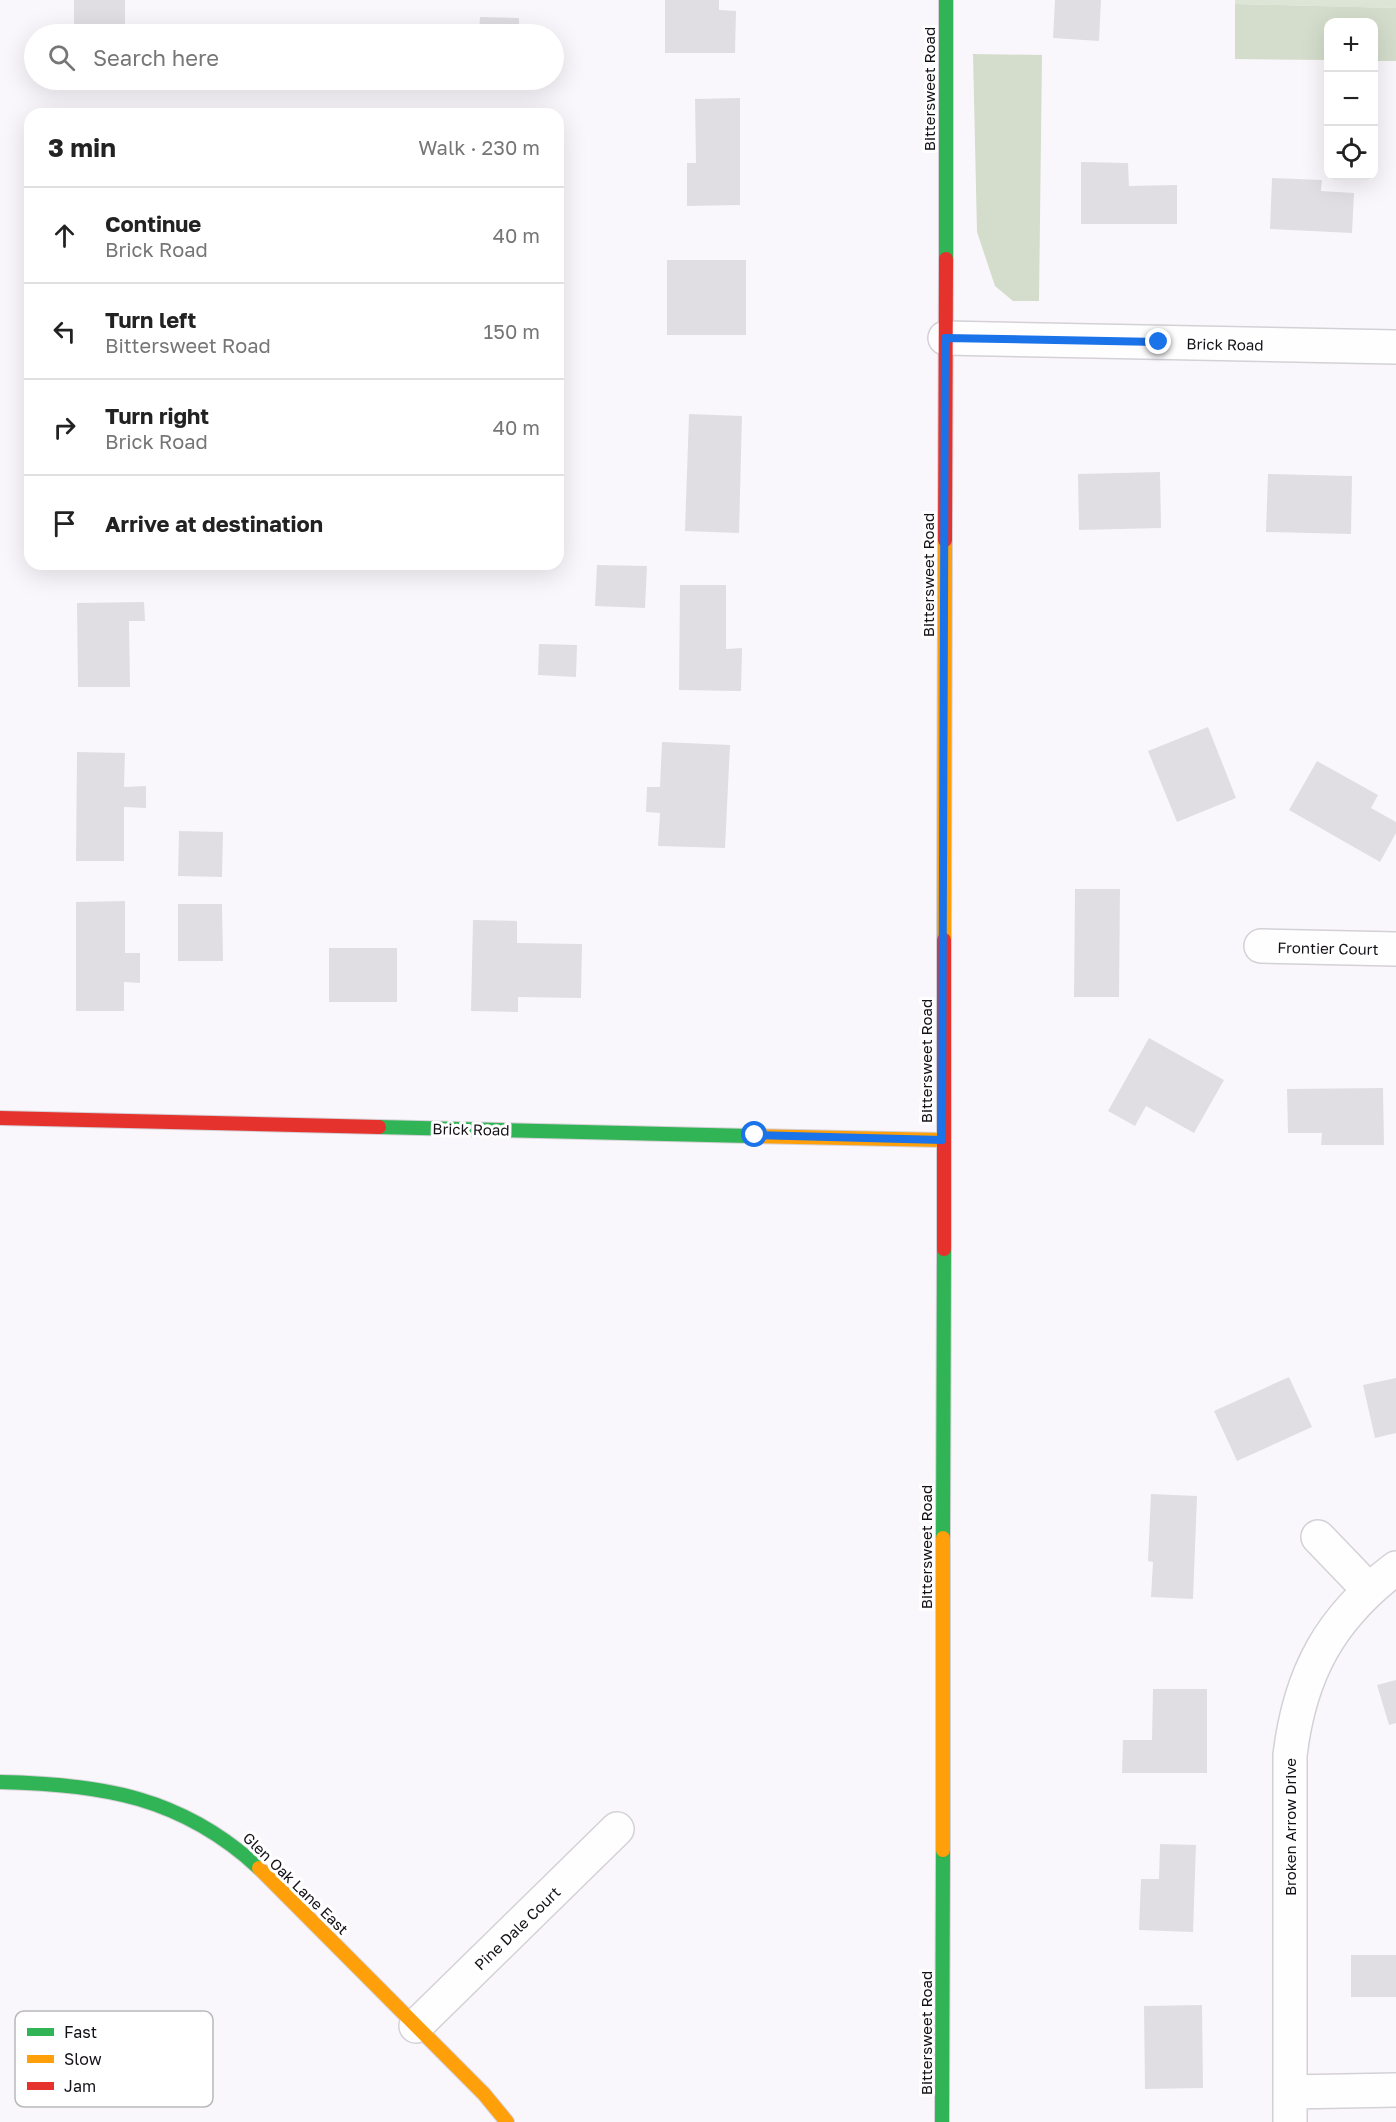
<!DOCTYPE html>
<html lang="en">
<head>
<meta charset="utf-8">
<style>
  :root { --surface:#fff; --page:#f6f6f6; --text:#222; --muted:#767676; --line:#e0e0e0 }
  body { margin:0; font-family:"Golos Text",sans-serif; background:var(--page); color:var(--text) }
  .controls { position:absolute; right:18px; top:18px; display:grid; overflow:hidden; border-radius:12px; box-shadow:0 6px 24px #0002 }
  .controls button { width:54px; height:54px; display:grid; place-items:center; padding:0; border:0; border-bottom:2px solid var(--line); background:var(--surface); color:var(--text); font:30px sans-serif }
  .stop { position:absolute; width:18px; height:18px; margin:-14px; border:4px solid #1a73e8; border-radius:50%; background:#fff }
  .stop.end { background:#1a73e8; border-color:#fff; box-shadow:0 2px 6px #0008 }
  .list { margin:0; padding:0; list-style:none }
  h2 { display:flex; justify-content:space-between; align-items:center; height:78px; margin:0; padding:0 24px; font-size:26px }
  h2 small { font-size:20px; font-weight:400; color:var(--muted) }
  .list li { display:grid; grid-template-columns:39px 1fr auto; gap:18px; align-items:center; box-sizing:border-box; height:96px; padding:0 24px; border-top:2px solid var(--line) }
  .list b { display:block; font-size:22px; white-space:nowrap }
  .list p { margin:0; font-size:20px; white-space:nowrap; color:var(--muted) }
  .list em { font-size:20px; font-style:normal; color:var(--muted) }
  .icon { flex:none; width:33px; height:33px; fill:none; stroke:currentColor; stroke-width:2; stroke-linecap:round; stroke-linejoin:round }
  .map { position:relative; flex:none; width:1396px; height:2122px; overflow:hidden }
  .search { position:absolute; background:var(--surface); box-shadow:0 6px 24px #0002; left:24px; top:24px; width:540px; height:66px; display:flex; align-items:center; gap:15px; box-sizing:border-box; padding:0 21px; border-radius:33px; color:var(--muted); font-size:22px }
  .panel { position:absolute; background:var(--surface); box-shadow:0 6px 24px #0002; left:24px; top:108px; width:540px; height:462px; border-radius:18px }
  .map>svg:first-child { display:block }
  .green { fill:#dde5d6 }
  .forest { fill:#d4ddcc }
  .building { fill:#e1dee3 }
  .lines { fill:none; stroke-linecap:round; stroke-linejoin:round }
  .street-casing { stroke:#d4d1d6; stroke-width:36 }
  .fast-casing { stroke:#d4d1d6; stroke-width:16 }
  .slow-casing { stroke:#d4d1d6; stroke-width:16 }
  .jam-casing { stroke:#d4d1d6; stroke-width:16 }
  .street { stroke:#fefeff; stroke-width:33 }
  .fast { stroke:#30b455; stroke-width:14 }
  .slow { stroke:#ff9f0a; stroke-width:14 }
  .jam { stroke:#e5322d; stroke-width:14 }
  .route { stroke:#1a73e8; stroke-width:8 }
  .labels { text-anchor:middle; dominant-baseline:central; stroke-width:6; stroke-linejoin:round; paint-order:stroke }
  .street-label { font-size:15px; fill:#141117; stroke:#fff }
  .key { fill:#fff; stroke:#b8b8b9; stroke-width:1.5 }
  .key-label { font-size:16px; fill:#141117 }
</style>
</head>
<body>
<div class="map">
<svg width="1396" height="2122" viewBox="0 0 1396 2122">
  <rect width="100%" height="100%" fill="#faf7fc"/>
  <!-- green -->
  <path class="green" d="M1235,0H1396V8L1235,4Z"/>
  <!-- forest -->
  <path class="forest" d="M1235,4L1396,8V61H1374V22H1328V60L1235,59Z
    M973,54L1042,55L1039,301H1013L995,286L977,232Z"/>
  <!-- building -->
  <path class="building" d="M74,0H125V34H74Z
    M665,0H719V10L736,11L735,53H665Z
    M1055,0H1101L1099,41L1053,38Z
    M480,17L519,18V34H479Z
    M740,98V205L687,206V163H696L695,99Z
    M76,111H125V114H76Z
    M1081,162L1128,163L1129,186L1177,185V224H1081Z
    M1272,178L1322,180L1321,191L1354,193L1352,233L1270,229Z
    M667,260H746V335H667Z
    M689,414L742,416L739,533L685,531Z
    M1160,472L1161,528L1079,530L1078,474Z
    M1268,474L1352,476L1351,534L1266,532Z
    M597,565L647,566L645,608L595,606Z
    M680,585H726V649L742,648L741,691L679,690Z
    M144,602L145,621H129L130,687H78L77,603Z
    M539,644L577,645L576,677L538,675Z
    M1208,727L1236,798L1177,822L1148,751Z
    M662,742L730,745L725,848L658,846L660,813L646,812L647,787H660Z
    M77,752L125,753L124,787L146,786V808L124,807V861H76Z
    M1317,761L1378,795L1371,808L1396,822V833L1380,862L1289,810Z
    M179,831L223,832L222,877L178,876Z
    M1075,889H1120L1119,997H1074Z
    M125,901V953H140V983L124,982V1011H76V902Z
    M178,904H222L223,961H178Z
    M473,920L517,921V943L582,944L581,998L518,997V1012L471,1011Z
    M329,948H397V1002H329Z
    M1149,1038L1224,1080L1194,1133L1146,1106L1135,1126L1108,1111Z
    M1383,1088L1384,1145H1321L1322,1133H1288L1287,1089Z
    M1289,1377L1312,1427L1237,1461L1214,1411Z
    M1396,1378V1433L1375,1438L1363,1385Z
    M1151,1494L1197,1496L1193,1599L1151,1597L1153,1562L1148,1561Z
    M1396,1680V1723L1389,1725L1377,1685Z
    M1153,1689H1207V1773H1122L1123,1740H1152Z
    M1160,1844L1196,1845L1193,1932L1139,1930L1141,1879H1159Z
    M1351,1955H1396V1997H1351Z
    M1202,2005L1203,2088L1145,2089L1144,2006Z"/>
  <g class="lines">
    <defs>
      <path id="street" d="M945,338L1396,347
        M1261,946L1396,949
        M1318,1537L1368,1589
        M416,2026L617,1829
        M1290,2092L1396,2090
        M1290,2122V1755C1300,1673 1330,1618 1396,1568"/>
      <path id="fast" d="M946,259V0
        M379,1127L750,1136
        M943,1538L944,1249
        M0,1782C102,1784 182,1797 259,1868
        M942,2122L943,1850"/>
      <path id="slow" d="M944,940L945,540
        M750,1136L942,1140
        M943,1850V1538
        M259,1868L484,2094L507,2122"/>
      <path id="jam" d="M945,540L946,259
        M0,1118L379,1127
        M944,1249V940"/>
    </defs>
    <!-- street casing -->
    <use href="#street" class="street-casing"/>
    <!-- fast casing -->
    <use href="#fast" class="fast-casing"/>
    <!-- slow casing -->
    <use href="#slow" class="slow-casing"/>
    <!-- jam casing -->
    <use href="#jam" class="jam-casing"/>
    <!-- street -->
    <use href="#street" class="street"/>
    <!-- fast -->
    <use href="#fast" class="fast"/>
    <!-- slow -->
    <use href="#slow" class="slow"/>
    <!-- jam -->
    <use href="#jam" class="jam"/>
  </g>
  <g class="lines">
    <!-- route -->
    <path class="route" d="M755,1135L942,1140L945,338L1159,342"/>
  </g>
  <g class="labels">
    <!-- street labels -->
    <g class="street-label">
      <text transform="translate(929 89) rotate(-90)">Bittersweet Road</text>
      <text transform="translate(1225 344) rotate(1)">Brick Road</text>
      <text transform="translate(928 575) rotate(-90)">Bittersweet Road</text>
      <text transform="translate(1328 948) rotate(1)">Frontier Court</text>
      <text transform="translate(926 1061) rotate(-90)">Bittersweet Road</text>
      <text transform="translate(471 1129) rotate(1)">Brick Road</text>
      <text transform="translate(926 1547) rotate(-90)">Bittersweet Road</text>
      <text transform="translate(1290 1827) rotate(-90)">Broken Arrow Drive</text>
      <text transform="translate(296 1883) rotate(44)">Glen Oak Lane East</text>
      <text transform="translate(517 1928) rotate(-44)">Pine Dale Court</text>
      <text transform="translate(926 2033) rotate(-90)">Bittersweet Road</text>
    </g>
  </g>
  <!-- legend -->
  <rect x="15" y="2011" width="198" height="96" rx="9" class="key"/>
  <rect x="27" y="2028" width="27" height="8" fill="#30b455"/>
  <rect x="27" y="2055" width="27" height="8" fill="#ff9f0a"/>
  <rect x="27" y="2082" width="27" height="8" fill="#e5322d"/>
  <g class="key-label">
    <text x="64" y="2038">Fast</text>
    <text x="64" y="2065">Slow</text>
    <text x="64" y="2092">Jam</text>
  </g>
</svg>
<div class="controls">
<button>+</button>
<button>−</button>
<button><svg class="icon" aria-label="locate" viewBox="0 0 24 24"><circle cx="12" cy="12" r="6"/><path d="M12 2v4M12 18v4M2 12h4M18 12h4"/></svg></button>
</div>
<div class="stop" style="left:755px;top:1135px"></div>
<div class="stop end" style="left:1159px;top:342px"></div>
<div class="search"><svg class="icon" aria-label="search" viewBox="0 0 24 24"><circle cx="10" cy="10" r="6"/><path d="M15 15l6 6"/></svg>Search here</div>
<section class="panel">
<h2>3 min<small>Walk · 230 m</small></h2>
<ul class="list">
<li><svg class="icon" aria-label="ahead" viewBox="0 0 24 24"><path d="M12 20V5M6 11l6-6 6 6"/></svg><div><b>Continue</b><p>Brick Road</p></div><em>40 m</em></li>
<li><svg class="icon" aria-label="left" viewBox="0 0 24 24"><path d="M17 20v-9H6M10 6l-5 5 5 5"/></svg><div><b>Turn left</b><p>Bittersweet Road</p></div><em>150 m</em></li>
<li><svg class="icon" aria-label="right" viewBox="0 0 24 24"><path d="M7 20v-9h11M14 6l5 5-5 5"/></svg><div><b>Turn right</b><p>Brick Road</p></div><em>40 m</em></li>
<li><svg class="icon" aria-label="arrive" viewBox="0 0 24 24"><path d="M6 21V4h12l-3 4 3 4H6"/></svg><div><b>Arrive at destination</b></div></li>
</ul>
</section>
</div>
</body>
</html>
